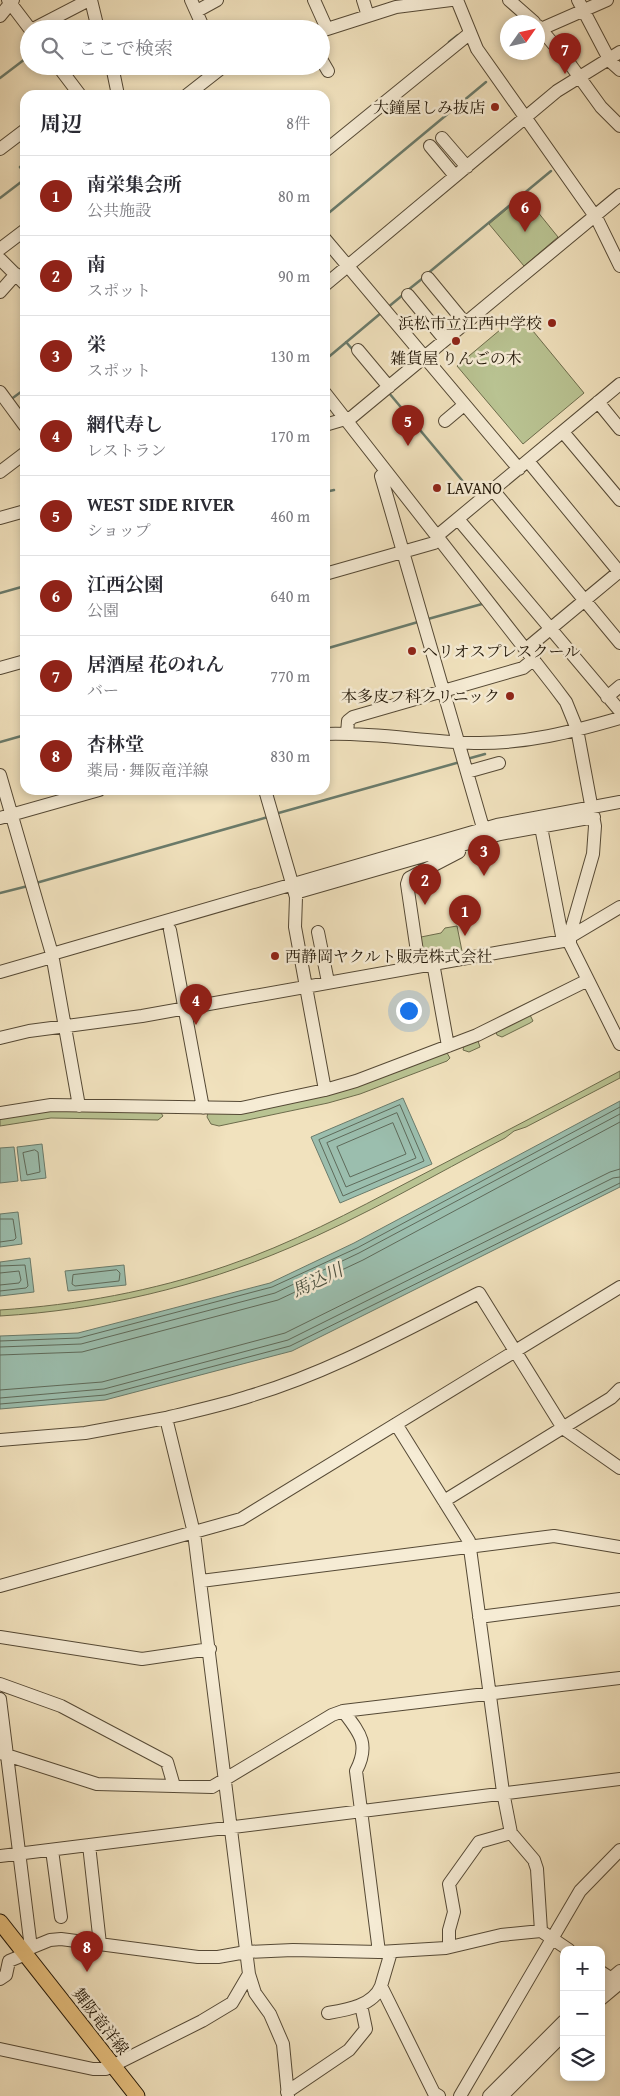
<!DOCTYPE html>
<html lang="ja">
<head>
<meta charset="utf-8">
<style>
  :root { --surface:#fff; --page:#f7f7f7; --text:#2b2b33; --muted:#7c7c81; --line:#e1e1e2; --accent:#8f2418 }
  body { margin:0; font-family:"Gentium Book Plus","Noto Serif JP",serif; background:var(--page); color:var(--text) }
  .controls { position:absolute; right:15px; bottom:15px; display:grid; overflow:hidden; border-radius:10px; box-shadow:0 2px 8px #0003 }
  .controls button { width:45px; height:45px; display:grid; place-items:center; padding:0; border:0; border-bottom:1px solid var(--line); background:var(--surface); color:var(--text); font:25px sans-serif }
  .compass { position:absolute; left:500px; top:15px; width:45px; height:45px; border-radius:50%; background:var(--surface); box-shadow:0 2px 8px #0003; rotate:56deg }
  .you { position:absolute; left:408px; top:1010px; width:18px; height:18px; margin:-12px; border:4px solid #fff; border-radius:50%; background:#1a73e8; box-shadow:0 0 0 8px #1a73e833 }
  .badge { display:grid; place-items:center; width:32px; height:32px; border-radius:50%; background:var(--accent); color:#fff; font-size:16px; font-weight:700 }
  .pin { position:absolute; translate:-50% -41px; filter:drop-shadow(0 1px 2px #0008) }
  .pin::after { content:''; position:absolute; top:26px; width:18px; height:15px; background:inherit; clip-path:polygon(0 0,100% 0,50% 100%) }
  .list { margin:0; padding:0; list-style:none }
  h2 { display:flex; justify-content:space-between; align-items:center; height:65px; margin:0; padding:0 20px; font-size:21px }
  h2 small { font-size:16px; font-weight:400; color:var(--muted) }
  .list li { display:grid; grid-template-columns:32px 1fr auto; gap:15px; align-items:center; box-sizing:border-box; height:80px; padding:0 20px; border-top:1px solid var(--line) }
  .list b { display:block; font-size:19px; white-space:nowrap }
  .list p { margin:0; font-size:16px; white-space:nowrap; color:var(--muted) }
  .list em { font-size:16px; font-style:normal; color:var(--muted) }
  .icon { flex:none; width:28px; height:28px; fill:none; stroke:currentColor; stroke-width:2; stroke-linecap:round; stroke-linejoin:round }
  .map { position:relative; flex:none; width:620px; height:2096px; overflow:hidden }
  .search { position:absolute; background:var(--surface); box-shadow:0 2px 8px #0003; left:20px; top:20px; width:310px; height:55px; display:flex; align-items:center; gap:12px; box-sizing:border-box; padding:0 18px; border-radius:28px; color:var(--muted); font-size:19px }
  .panel { position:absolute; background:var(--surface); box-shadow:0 2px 8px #0003; left:20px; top:90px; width:310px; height:705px; border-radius:15px }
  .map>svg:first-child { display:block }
  .green { fill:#b9c392; stroke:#6d6c4c }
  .water { fill:#9bbeae; stroke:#6a7b6b }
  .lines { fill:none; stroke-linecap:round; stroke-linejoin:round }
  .shore { stroke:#5e6a5a; stroke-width:1 }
  .stream { stroke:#6a7b6b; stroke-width:2.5 }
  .minor-casing { stroke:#554935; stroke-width:14 }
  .major-casing { stroke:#211607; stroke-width:17 }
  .minor { stroke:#f6ecd5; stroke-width:12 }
  .major { stroke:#e8c17f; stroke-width:15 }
  .poi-dot { fill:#8f2418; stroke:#f6ecd5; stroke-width:2 }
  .labels { text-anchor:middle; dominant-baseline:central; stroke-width:5; stroke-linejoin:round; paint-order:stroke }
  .poi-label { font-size:16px; fill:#211607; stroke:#f6ecd5; text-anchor:end }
  .street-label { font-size:16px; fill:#211607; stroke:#f6ecd5 }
  .water-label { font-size:18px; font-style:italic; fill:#4c5141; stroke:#f6ecd5 }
</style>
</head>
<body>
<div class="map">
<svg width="620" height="2096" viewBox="0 0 620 2096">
  <rect width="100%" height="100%" fill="#f1e2be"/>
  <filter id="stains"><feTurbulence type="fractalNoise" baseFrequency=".004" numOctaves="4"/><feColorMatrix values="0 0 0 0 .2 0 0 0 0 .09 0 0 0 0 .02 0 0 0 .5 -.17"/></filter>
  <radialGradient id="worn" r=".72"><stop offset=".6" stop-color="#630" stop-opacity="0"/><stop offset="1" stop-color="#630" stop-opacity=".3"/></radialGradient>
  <!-- green -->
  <path class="green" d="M524,195L558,237L524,266L489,224Z
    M519,314L584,393L523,444L457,366Z
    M457,926L462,951L423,956L421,937L441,933L445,928Z
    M530,1015L533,1021L530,1023L502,1037L497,1035L496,1032Z
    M478,1041L480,1047L469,1052L463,1050L464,1046Z
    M447,1053L450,1058L447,1061L360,1094L328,1103L219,1126L211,1124L207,1117L208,1113H241Z
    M620,1071V1078L526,1127L514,1131L505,1138C434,1175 363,1217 289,1248C198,1287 100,1310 0,1316V1310C77,1305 153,1291 226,1266C291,1244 351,1212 412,1180C481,1144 551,1108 620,1071Z
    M51,1109L161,1113L163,1116L158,1120L51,1118L0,1126V1117Z"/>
  <!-- water -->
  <path class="water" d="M403,1098L432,1164L340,1203L311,1137Z
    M620,1101V1187L292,1351L105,1400L0,1409V1336L78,1333L270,1283L354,1243Z
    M42,1144L46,1178L21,1181L17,1147Z
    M14,1147L18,1181L0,1183V1148Z
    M18,1212L22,1244L0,1247V1214Z
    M30,1258L34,1292L0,1296V1262Z
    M124,1265L126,1285L68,1291L65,1271Z"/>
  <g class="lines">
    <!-- shore -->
    <path class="shore" d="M400,1105L424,1161L343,1196L319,1140Z
      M397,1113L416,1158L346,1187L327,1143Z
      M393,1123L406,1154L350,1177L337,1147Z
      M35,1150L38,1152L40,1172L27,1175L23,1153Z
      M0,1219H13L16,1238L14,1240L0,1242
      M0,1266L25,1265L28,1286L26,1288L0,1291
      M117,1270L120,1273L119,1281L75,1286L72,1284L73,1275Z
      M0,1273L19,1271L21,1280L19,1283L0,1285
      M0,1341L79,1338L272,1287L357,1248L620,1107
      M0,1347L81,1344L275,1293L359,1253L620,1114
      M0,1355L82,1352L278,1300L363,1260L620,1122
      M0,1390L102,1382L285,1333L610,1172L620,1169
      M0,1398L104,1389L288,1340L613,1178L620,1177
      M0,1404L105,1395L290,1346L620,1183"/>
    <!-- stream -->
    <path class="stream" d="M449,42L458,35
      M0,78L29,56
      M25,163L20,167L25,174
      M0,198L25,179
      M325,216L486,82
      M427,274L551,171
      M408,290L423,278
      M387,308L404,294
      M346,342L353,350
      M325,360L381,313
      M389,393L476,497
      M10,400L25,389
      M325,492L334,490
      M0,593L25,586
      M428,619L482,604
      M325,649L418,622
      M0,742L25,735
      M467,759L485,754
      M275,814L460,762
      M36,883L268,817
      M0,893L28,886"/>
    <defs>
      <path id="minor" d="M8,0L30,29
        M91,0L98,29
        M191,0L204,29
        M314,0L327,29
        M363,0L368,16
        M457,0L477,49L597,219L620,266
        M509,0L534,22
        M578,0L610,61L620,70
        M197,11L217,0
        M0,16L13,0
        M538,26L567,60L601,107L620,126
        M33,29L89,0
        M541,29L607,0
        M321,31L396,7L451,0
        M321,59L328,71
        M58,66L80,95
        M112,66L118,95
        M187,95L224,66
        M442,138L467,167
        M430,146L455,176
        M0,149L25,130
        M325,151L469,34
        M325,239L519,469
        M0,249L25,230
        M0,259L25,284
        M428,278L465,323
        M325,285L557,91L620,52
        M0,292L16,274
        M408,295L445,340
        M358,350L389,387
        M0,392L25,426
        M325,393L554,686L566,702L577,729L595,826L593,854L570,934V944L620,1044
        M598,402L620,429
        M445,421L464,405
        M325,425L352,417L620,195
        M563,432L620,500
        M528,461L620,573
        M0,472L25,453
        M386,472L381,476L486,838
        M493,490L620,643
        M0,518L25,511
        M458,519L620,711
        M437,536L620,384
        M325,574L434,543L439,539
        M526,649L620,571
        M0,668L25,661
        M607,697L620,686
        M325,734C375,732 424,742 474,743C525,744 572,732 620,718
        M347,734L348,721L353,717L523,668L534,659
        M467,772L499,763
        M0,775L52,954L79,1106
        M265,790L296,897L295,927L325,1090
        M0,818L99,790
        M541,827L563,941
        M295,893L500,834L594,817
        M170,930L203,1108
        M318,932L328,982
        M52,954L497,825L620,802
        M433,963L448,1046
        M419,965L407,884L409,878L459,852
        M0,972L52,957
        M0,1038L29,1031L142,1016L563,941L620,907
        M0,1113L51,1105L241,1108L325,1090L356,1081L477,1035L588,980
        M396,1424L469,1541L503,1792L511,1833L534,1860L537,1869L541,1931
        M0,1440L85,1433L166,1418
        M444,1501L611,1398L620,1389
        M201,1581L554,1536L620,1547
        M0,1586L241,1519L620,1287
        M479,1617L620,1599
        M0,1637L142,1659L210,1649
        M0,1684L61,1706L167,1762L174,1786
        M0,1699L31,1948
        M343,1711C360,1733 370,1744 356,1771L379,1952
        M0,1753L97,1784L212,1787L332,1715L343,1711L620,1678
        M89,1845L100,1944
        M52,1850L61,1917
        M0,1856L620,1779
        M449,1947V1930L454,1912L449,1884L479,1842L511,1833
        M23,1951L50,1940L61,1939L198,1957H218L246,1952L293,1950L379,1952L446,1948L501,1935L541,1931L569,1950
        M391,1952L381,1986L434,2093L439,2096
        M601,1972L618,1983
        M0,1979L6,1975L9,1961L26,1954
        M601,1987L620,1971
        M601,1999L620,1983
        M328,2013C346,2010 373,2006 381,1986
        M0,2049L93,2069H106L202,2021L232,2003L249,1974
        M287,2092L349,2050L366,2029L361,2005
        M288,2096L283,2044L270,2014L255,1993L249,1974L194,1533L166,1418C194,1411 223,1405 250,1396C331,1372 405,1330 479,1293L563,1428L620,1468
        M460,2096L580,1891L620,1850
        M489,2096L564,2021
        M502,2096L564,2034"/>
      <path id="major" d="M0,1922L137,2096"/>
    </defs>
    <!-- minor casing -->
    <use href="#minor" class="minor-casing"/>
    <!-- major casing -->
    <use href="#major" class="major-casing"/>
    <!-- minor -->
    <use href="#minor" class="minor"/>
    <!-- major -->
    <use href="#major" class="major"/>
  </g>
  <!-- markers -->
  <g class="poi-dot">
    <circle cx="495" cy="107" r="5"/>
    <circle cx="552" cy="323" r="5"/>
    <circle cx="456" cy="341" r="5"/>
    <circle cx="437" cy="488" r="5"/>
    <circle cx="412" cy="651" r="5"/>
    <circle cx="510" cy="696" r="5"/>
    <circle cx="275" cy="956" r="5"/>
  </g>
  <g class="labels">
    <!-- poi labels -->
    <g class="poi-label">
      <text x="485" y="107">大鐘屋しみ抜店</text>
      <text x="542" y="323">浜松市立江西中学校</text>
      <text x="456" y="358" text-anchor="middle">雑貨屋 りんごの木</text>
      <text x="447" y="488" text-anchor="start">LAVANO</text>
      <text x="422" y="651" text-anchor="start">ヘリオスプレスクール</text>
      <text x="500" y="696">本多皮フ科クリニック</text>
      <text x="285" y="956" text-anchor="start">西静岡ヤクルト販売株式会社</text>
    </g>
    <!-- street labels -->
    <g class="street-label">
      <text transform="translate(101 2021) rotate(52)">舞阪竜洋線</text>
    </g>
    <!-- water labels -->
    <g class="water-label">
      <text transform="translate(317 1280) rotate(-26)">馬込川</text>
    </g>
  </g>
  <rect width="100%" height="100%" filter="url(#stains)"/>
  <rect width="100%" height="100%" fill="url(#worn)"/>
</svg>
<div class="controls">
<button>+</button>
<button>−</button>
<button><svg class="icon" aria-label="layers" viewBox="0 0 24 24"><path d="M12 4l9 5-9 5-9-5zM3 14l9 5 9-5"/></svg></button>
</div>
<svg class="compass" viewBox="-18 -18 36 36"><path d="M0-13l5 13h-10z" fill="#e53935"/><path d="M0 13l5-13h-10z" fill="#7c7c81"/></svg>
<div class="you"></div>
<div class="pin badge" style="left:465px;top:936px">1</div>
<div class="pin badge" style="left:425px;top:905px">2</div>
<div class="pin badge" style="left:484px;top:876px">3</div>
<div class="pin badge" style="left:196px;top:1025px">4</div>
<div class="pin badge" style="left:408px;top:446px">5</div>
<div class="pin badge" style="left:525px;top:232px">6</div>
<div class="pin badge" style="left:565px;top:74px">7</div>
<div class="pin badge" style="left:87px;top:1972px">8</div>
<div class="search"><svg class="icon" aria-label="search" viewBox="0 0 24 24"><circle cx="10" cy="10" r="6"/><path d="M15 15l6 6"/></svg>ここで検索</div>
<section class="panel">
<h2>周辺<small>8件</small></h2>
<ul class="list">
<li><span class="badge">1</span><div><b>南栄集会所</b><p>公共施設</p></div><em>80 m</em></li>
<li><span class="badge">2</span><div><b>南</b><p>スポット</p></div><em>90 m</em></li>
<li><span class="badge">3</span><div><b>栄</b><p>スポット</p></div><em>130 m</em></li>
<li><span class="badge">4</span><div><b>網代寿し</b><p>レストラン</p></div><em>170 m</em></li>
<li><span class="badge">5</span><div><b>WEST SIDE RIVER</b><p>ショップ</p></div><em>460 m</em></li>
<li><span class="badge">6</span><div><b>江西公園</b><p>公園</p></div><em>640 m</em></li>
<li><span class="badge">7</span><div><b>居酒屋 花のれん</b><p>バー</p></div><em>770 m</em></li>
<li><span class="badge">8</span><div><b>杏林堂</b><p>薬局 · 舞阪竜洋線</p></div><em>830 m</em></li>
</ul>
</section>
</div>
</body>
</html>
